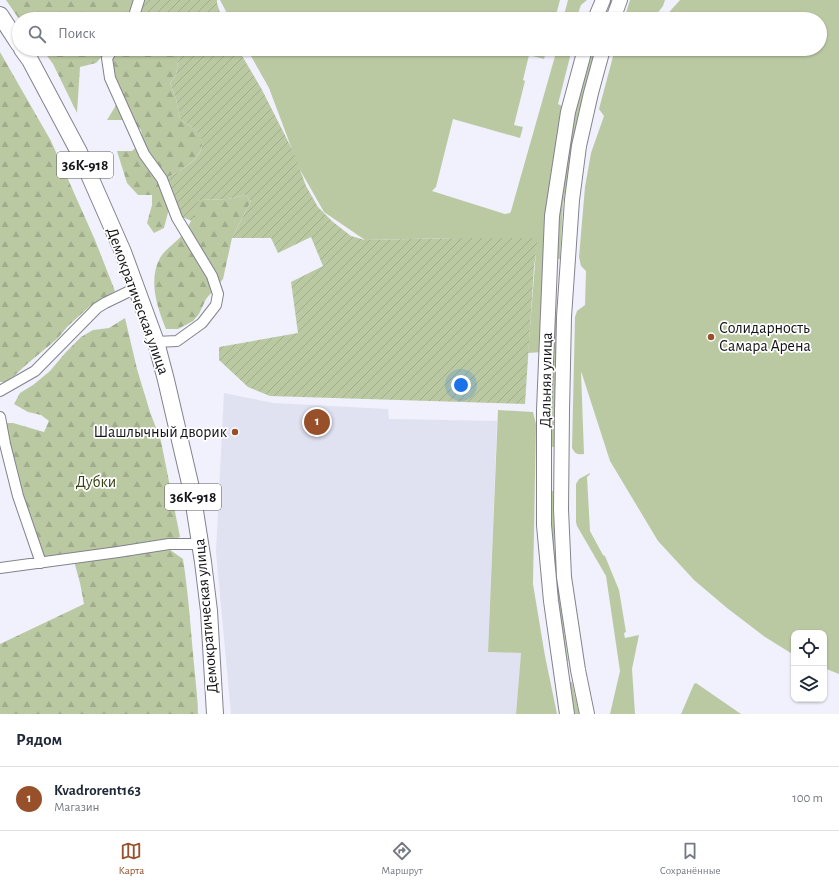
<!DOCTYPE html>
<html lang="ru">
<head>
<meta charset="utf-8">
<style>
  :root { --surface:#fff; --page:#f2f2f3; --text:#1f2937; --muted:#747a83; --line:#e0e1e3; --accent:#97502a }
  body { margin:0; font-family:"Alegreya Sans",sans-serif; background:var(--page); color:var(--text) }
  .controls { position:absolute; right:12px; bottom:12px; display:grid; overflow:hidden; border-radius:8px; box-shadow:0 1px 3px #0004 }
  .controls button { width:36px; height:36px; display:grid; place-items:center; padding:0; border:0; border-bottom:1px solid var(--line); background:var(--surface); color:var(--text); font:20px sans-serif }
  .you { position:absolute; left:461px; top:385px; width:14px; height:14px; margin:-10px; border:3px solid #fff; border-radius:50%; background:#1a73e8; box-shadow:0 0 0 6px #1a73e833 }
  .badge { display:grid; place-items:center; width:26px; height:26px; border-radius:50%; background:var(--accent); color:#fff; font-size:13px; font-weight:700 }
  .pin { position:absolute; translate:-50% -50%; border:2px solid #fff; box-shadow:0 1px 4px #0006 }
  .list { margin:0; padding:0; list-style:none }
  h2 { display:flex; justify-content:space-between; align-items:center; height:52px; margin:0; padding:0 16px; font-size:17px }
  h2 small { font-size:13px; font-weight:400; color:var(--muted) }
  .list li { display:grid; grid-template-columns:26px 1fr auto; gap:12px; align-items:center; box-sizing:border-box; height:64px; padding:0 16px; border-top:1px solid var(--line) }
  .list b { display:block; font-size:15px; white-space:nowrap }
  .list p { margin:0; font-size:13px; white-space:nowrap; color:var(--muted) }
  .list em { font-size:13px; font-style:normal; color:var(--muted) }
  .icon { flex:none; width:22px; height:22px; fill:none; stroke:currentColor; stroke-width:2; stroke-linecap:round; stroke-linejoin:round }
  .map { position:relative; flex:none; width:839px; height:714px; overflow:hidden }
  .search { position:absolute; background:var(--surface); box-shadow:0 1px 3px #0004; left:12px; right:12px; top:12px; height:44px; display:flex; align-items:center; gap:10px; box-sizing:border-box; padding:0 14px; border-radius:22px; color:var(--muted); font-size:15px }
  .sheet { height:116px; background:var(--surface) }
  nav { display:flex; justify-content:space-around; align-items:center; box-sizing:border-box; height:56px; border-top:1px solid var(--line); background:var(--surface); font-size:11px; color:var(--muted) }
  nav a { display:grid; justify-items:center; gap:2px }
  nav .on { color:var(--accent) }
  .map>svg:first-child { display:block }
  .built { fill:#e0e2f2 }
  .grass { fill:#bbc9a3 }
  .forest { fill:url(#forest-firs) }
  .garden { fill:url(#garden-furrows) }
  .lines { fill:none; stroke-linecap:round; stroke-linejoin:round }
  .minor-casing { stroke:#82838c; stroke-width:12 }
  .secondary-casing { stroke:#82838c; stroke-width:16 }
  .primary-casing { stroke:#82838c; stroke-width:18 }
  .minor { stroke:#fff; stroke-width:10 }
  .secondary { stroke:#fff; stroke-width:14 }
  .primary { stroke:#fff; stroke-width:16 }
  .poi-dot { fill:#97502a; stroke:#fff; stroke-width:1.5 }
  .labels { text-anchor:middle; dominant-baseline:central; stroke-width:3.5; stroke-linejoin:round; paint-order:stroke }
  .shield { fill:#fff; stroke:#5a5a5c; stroke-width:1 }
  .shield-label { font-size:15px; font-weight:bold; fill:#131316 }
  .street-label { font-size:16px; fill:#131316; stroke:#fff }
  .poi-label { font-size:16px; fill:#131316; stroke:#fff; text-anchor:start }
  .park-label { font-size:16px; fill:#354312; stroke:#fff }
</style>
</head>
<body>
<div class="map">
<svg width="839" height="714" viewBox="0 0 839 714">
  <defs>
    <pattern id="forest-firs" width="22" height="20" patternUnits="userSpaceOnUse"><rect width="22" height="20" fill="#bbc9a3"/><path d="M5 1l3.5 6h-7zM16 11l3.5 6h-7z" fill="#a0ac8c"/></pattern>
    <pattern id="garden-furrows" width="10" height="10" patternUnits="userSpaceOnUse"><rect width="10" height="10" fill="#bbc9a3"/><path d="M-1 1l2-2M0 10L10 0M9 11l2-2" fill="none" stroke="#a0ac8c"/></pattern>
  </defs>
  <rect width="100%" height="100%" fill="#f0f1fc"/>
  <!-- built -->
  <path class="built" d="M224,393L273,403L388,409L389,419L497,421L488,652L521,653L516,714H231L216,552Z"/>
  <!-- grass -->
  <path class="grass" d="M220,0H560L555,19H230Z
    M568,0H587L581,5L576,19H563Z
    M630,0H665L663,6L653,19H624Z
    M680,0H839V674L824,668V633H794V655L765,637L727,608L694,580L658,541L610,461L581,371L584,454C578,455 575,454 572,448L575,317L577,311L585,305L586,271L581,266L579,257L585,187L591,153L604,116L599,109L615,49H820V19H663Z
    M247,49H547L544,59L529,55L523,80L525,81L514,125L523,127L520,138L453,119L436,187L432,191L505,214L510,213L511,211L557,49H572L558,104L564,107L542,352L528,353L537,238H458L365,240L324,212L299,168L269,88Z
    M591,49H597L577,125L563,204L560,259H555L562,178L577,97Z
    M552,318L558,319L554,447H547Z
    M498,410L533,412L536,424L533,584L545,656L557,714H516L521,653L488,652Z
    M590,473V474L587,477L590,531L603,555L605,556L619,590L626,632L624,633L625,638L639,635L632,669L635,714H610L620,671L606,576L577,526L576,522V484L579,479Z
    M547,490L553,491L555,564L568,661L563,662Z
    M566,682H572L579,714H573Z
    M696,683L741,714H681L694,684Z"/>
  <!-- forest -->
  <path class="forest" d="M6,0H142L129,19H19Z
    M42,49H109L96,63L80,67L77,113L53,64Z
    M115,49H180L176,75L170,83L176,99L180,119C187,124 197,129 201,137C208,155 181,171 168,177L173,193L164,228L154,233L147,223L152,205V195H138L127,183L117,151H132L143,141L141,130L131,120H107L121,97L108,73Z
    M0,52L51,141L95,240L115,291L90,306L68,326L57,339L27,364L15,375L5,382H0Z
    M246,195L251,201L232,238L223,279L206,299L199,314L193,321L178,329H166C157,307 148,280 160,258C165,249 177,242 183,234C191,224 195,212 198,200L228,199Z
    M125,318L137,369L150,412L161,441L180,537L159,544L127,551L132,556L166,547L183,559C189,597 191,636 195,674C196,688 198,701 198,714H0V644L84,604L80,583L72,554L43,558L26,511L5,423H13L44,432L49,421L41,415L28,412L14,404L20,393L33,385L50,371L66,352L81,337L93,330L109,328Z"/>
  <!-- garden -->
  <path class="garden" d="M143,0H217V3L222,19H138Z
    M180,49H238L261,88L294,153L306,186L318,207L333,222L351,236L365,240L458,238H538L534,267L525,404L270,396L248,387L219,360V347L298,333L291,282L323,266L311,237L278,253L271,238H232L251,201L246,195L228,199L199,200L192,221L182,217L168,177C181,171 208,155 201,138C197,129 187,124 180,119L176,99L170,83L176,75Z"/>
  <g class="lines">
    <defs>
      <path id="minor" d="M133,19L139,0
        M113,49L107,58L110,78L144,154L162,179L177,218L212,276L218,294L216,305L202,323L177,341L156,342
        M0,391L35,371L97,308L105,303L136,288
        M0,417L5,444L18,496L41,563
        M0,568L118,552L169,544H200"/>
      <path id="secondary" d="M595,19L603,0
        M613,19L620,0
        M567,714L551,601L544,525V410L552,216L568,112L585,49
        M587,714L578,670L564,577L561,509L562,411L564,317L572,200L579,146L591,93L603,49"/>
      <path id="primary" d="M0,15L19,44
        M22,49L30,60L79,152L123,252L156,342L166,380L192,492L203,562L209,611L215,714"/>
    </defs>
    <!-- minor casing -->
    <use href="#minor" class="minor-casing"/>
    <!-- secondary casing -->
    <use href="#secondary" class="secondary-casing"/>
    <!-- primary casing -->
    <use href="#primary" class="primary-casing"/>
    <!-- minor -->
    <use href="#minor" class="minor"/>
    <!-- secondary -->
    <use href="#secondary" class="secondary"/>
    <!-- primary -->
    <use href="#primary" class="primary"/>
  </g>
  <!-- markers -->
  <g class="poi-dot">
    <circle cx="711" cy="337" r="4"/>
    <circle cx="235" cy="432" r="4"/>
  </g>
  <g class="labels">
    <!-- shield labels -->
    <g class="shield">
      <rect x="57" y="152" width="56" height="26" rx="3"/>
      <rect x="165" y="484" width="56" height="26" rx="3"/>
    </g>
    <g class="shield-label">
      <text x="85" y="165">36К-918</text>
      <text x="193" y="497">36К-918</text>
    </g>
    <!-- street labels -->
    <g class="street-label">
      <text transform="translate(138 301) rotate(70)">Демократическая улица</text>
      <text transform="translate(546 380) rotate(-89)">Дальняя улица</text>
      <text transform="translate(206 616) rotate(-95)">Демократическая улица</text>
    </g>
    <!-- poi labels -->
    <g class="poi-label">
      <text x="719" y="328">Солидарность<tspan x="719" dy="18">Самара Арена</tspan></text>
      <text x="227" y="432" text-anchor="end">Шашлычный дворик</text>
    </g>
    <!-- park labels -->
    <g class="park-label">
      <text x="96" y="482">Дубки</text>
    </g>
  </g>
</svg>
<div class="controls">
<button><svg class="icon" aria-label="locate" viewBox="0 0 24 24"><circle cx="12" cy="12" r="6"/><path d="M12 2v4M12 18v4M2 12h4M18 12h4"/></svg></button>
<button><svg class="icon" aria-label="layers" viewBox="0 0 24 24"><path d="M12 4l9 5-9 5-9-5zM3 14l9 5 9-5"/></svg></button>
</div>
<div class="you"></div>
<div class="pin badge" style="left:317px;top:422px">1</div>
<div class="search"><svg class="icon" aria-label="search" viewBox="0 0 24 24"><circle cx="10" cy="10" r="6"/><path d="M15 15l6 6"/></svg>Поиск</div>
</div>
<section class="sheet">
<h2>Рядом<small></small></h2>
<ul class="list">
<li><span class="badge">1</span><div><b>Kvadrorent163</b><p>Магазин</p></div><em>100 m</em></li>
</ul>
</section>
<nav>
<a class="on"><svg class="icon" aria-label="map" viewBox="0 0 24 24"><path d="M3 6l6-2 6 2 6-2v14l-6 2-6-2-6 2zM9 4v14M15 6v14"/></svg>Карта</a>
<a><svg class="icon" aria-label="directions" viewBox="0 0 24 24"><path d="M12 3l9 9-9 9-9-9zM9 14v-3h6M13 9l2 2-2 2"/></svg>Маршрут</a>
<a><svg class="icon" aria-label="saved" viewBox="0 0 24 24"><path d="M7 4h10v16l-5-4-5 4z"/></svg>Сохранённые</a>
</nav>
</body>
</html>
